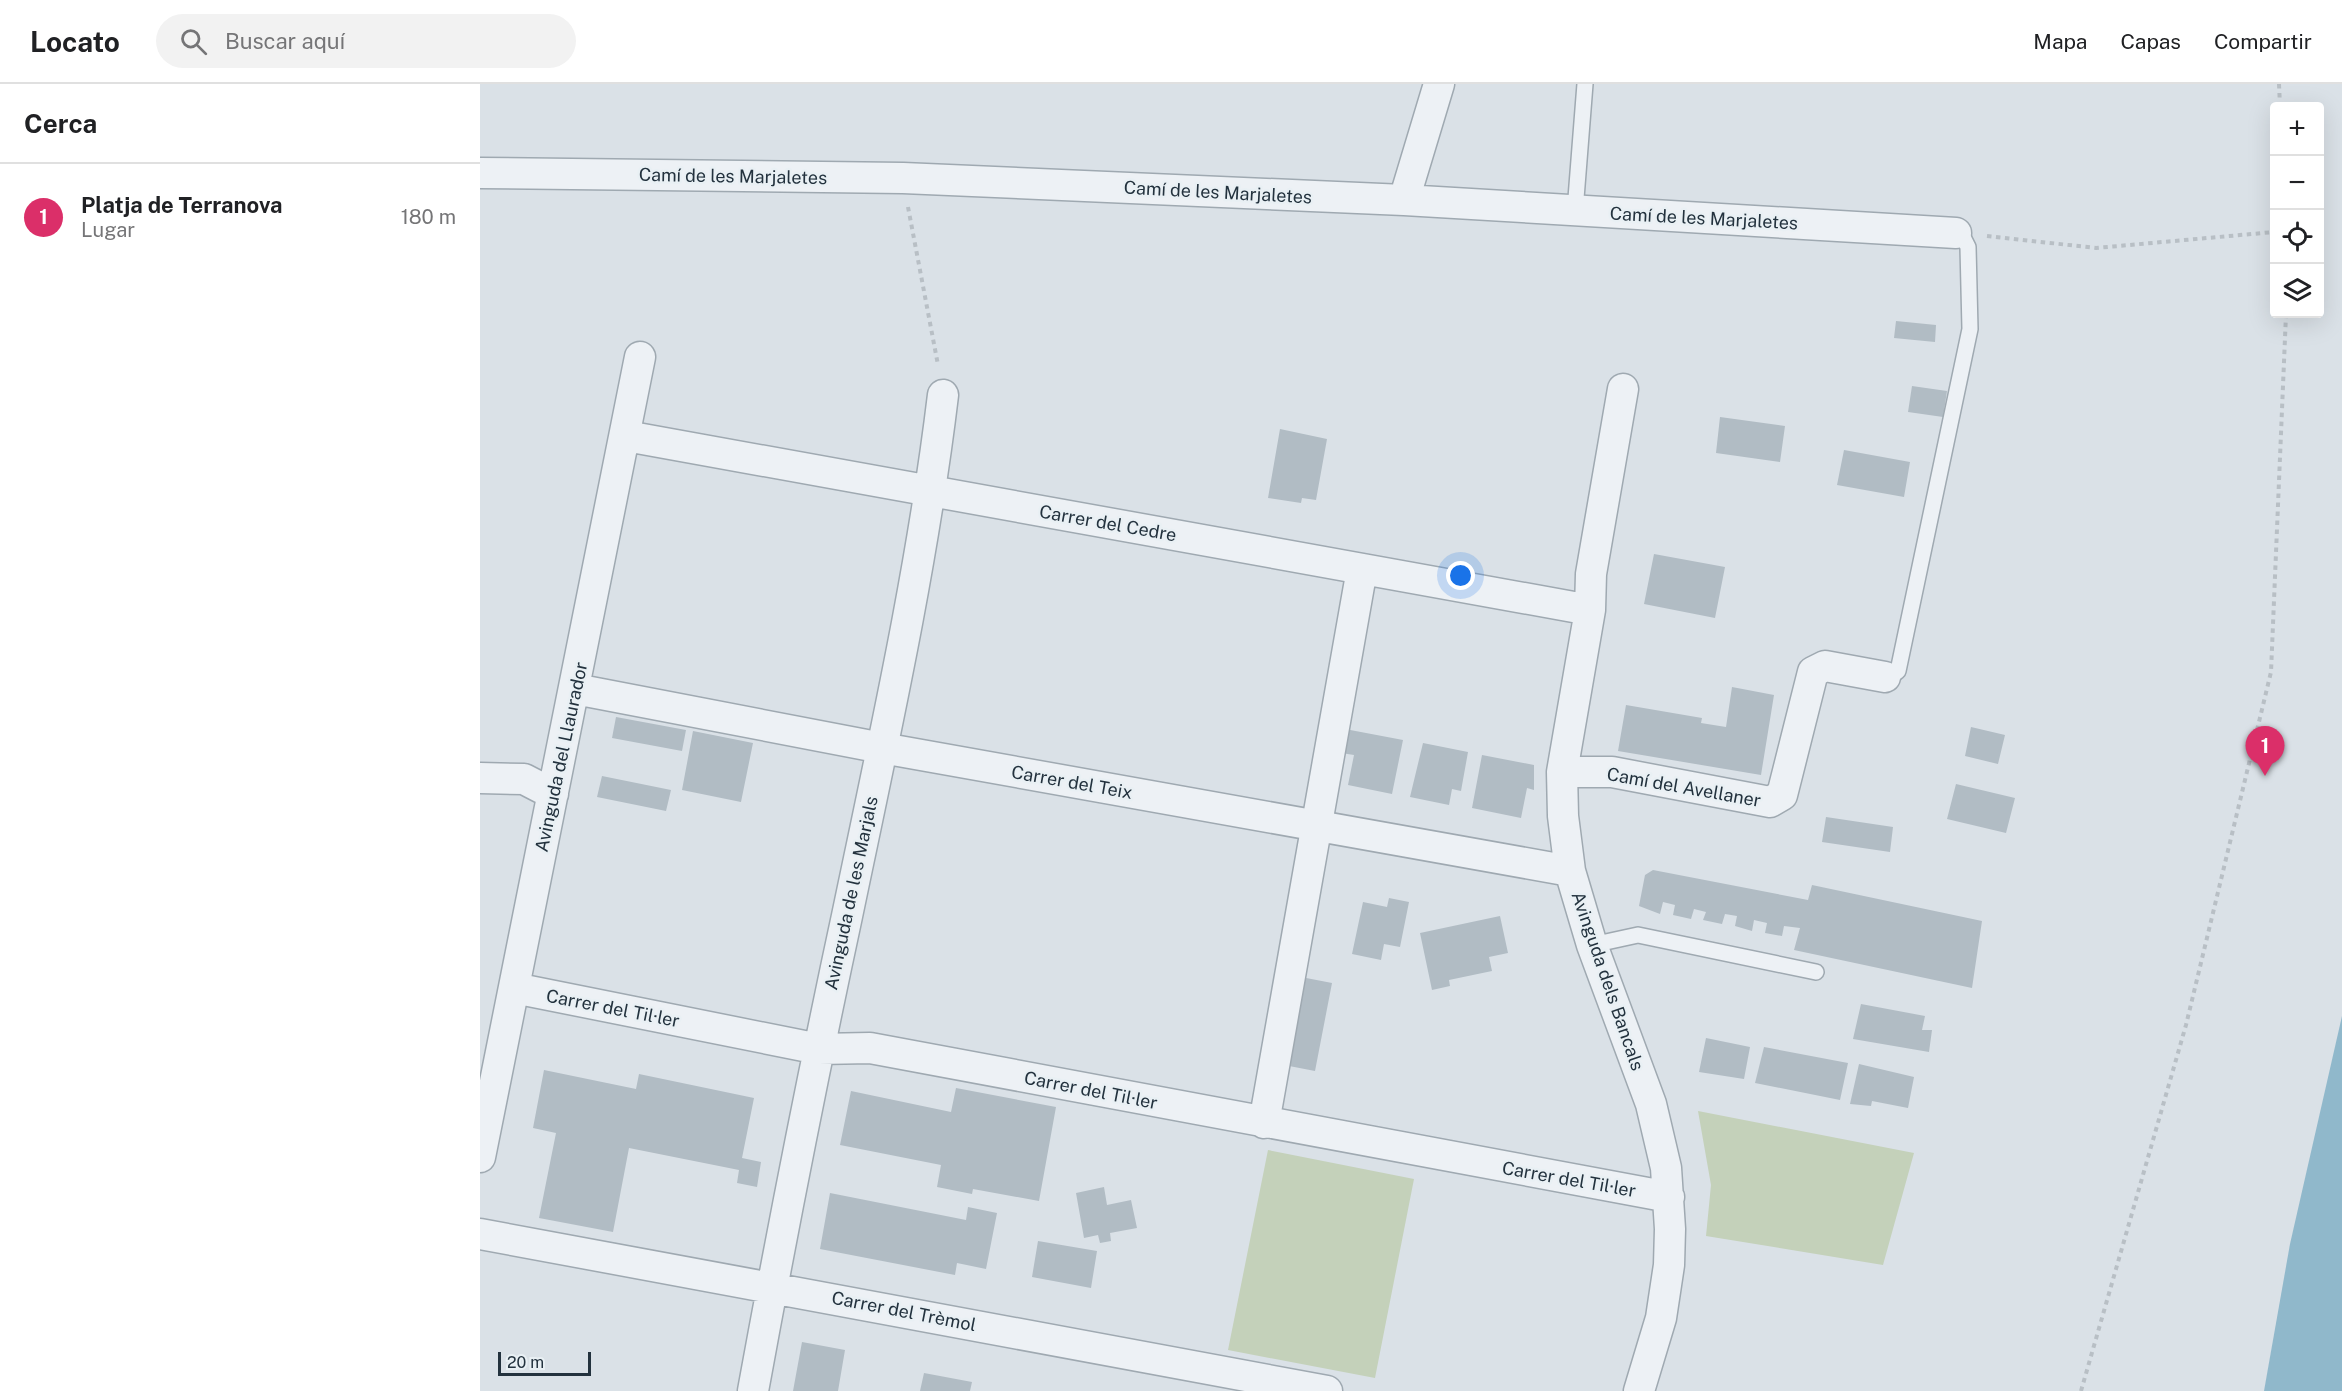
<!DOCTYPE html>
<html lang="es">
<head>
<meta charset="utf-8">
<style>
  :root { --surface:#fff; --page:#f2f2f2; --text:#202124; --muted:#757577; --line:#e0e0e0; --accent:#db2f69 }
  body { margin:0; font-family:"Public Sans",sans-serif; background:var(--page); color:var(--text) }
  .controls { position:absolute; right:18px; top:18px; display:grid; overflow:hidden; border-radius:6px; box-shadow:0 6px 24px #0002 }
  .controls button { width:54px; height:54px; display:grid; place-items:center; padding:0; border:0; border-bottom:2px solid var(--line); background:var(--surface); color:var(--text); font:30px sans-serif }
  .scale { position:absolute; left:18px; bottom:15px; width:93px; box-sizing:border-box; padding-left:6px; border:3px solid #23323e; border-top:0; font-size:16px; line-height:21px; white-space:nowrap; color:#23323e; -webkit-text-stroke:4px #e9f0f4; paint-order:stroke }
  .you { position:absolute; left:981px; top:492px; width:21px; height:21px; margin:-15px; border:4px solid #fff; border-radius:50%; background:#1a73e8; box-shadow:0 0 0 9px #1a73e833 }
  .badge { display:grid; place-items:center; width:39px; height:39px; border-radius:50%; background:var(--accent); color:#fff; font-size:20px; font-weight:700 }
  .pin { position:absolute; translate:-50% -50px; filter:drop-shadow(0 2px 3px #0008) }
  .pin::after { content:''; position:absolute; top:32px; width:21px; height:18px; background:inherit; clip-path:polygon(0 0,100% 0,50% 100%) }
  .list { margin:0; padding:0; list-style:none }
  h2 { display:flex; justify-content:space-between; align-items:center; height:78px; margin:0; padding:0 24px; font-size:26px }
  h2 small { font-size:20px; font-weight:400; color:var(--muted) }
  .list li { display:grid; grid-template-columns:39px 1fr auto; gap:18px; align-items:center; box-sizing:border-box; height:108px; padding:0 24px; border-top:2px solid var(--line) }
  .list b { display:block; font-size:22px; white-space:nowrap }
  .list p { margin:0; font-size:20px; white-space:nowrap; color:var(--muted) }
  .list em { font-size:20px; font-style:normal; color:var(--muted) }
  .icon { flex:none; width:33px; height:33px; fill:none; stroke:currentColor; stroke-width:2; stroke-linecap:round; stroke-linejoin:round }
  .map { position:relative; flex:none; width:1862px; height:1307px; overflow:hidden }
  header { display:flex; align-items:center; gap:36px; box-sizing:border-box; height:84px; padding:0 30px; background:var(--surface); border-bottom:2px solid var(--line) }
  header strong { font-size:28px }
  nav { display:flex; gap:33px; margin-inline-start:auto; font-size:21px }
  .search { width:420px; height:54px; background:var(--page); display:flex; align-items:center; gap:15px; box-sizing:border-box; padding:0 21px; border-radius:33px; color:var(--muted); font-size:22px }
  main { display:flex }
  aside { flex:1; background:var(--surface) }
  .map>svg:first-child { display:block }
  .green { fill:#c4d1ba }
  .water { fill:#90b8cb }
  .building { fill:#b1bcc4 }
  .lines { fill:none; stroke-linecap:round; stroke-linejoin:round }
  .lane-casing { stroke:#9fa9b1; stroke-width:18 }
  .street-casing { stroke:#9fa9b1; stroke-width:33 }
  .path { stroke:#b8bfc5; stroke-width:4; stroke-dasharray:4.5 4.5; stroke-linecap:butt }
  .lane { stroke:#edf1f5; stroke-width:15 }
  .street { stroke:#edf1f5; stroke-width:30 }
  .labels { text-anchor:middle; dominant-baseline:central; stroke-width:5; stroke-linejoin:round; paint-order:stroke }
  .street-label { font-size:18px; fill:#23323e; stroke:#e9f0f4 }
</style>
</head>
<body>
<header>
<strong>Locato</strong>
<div class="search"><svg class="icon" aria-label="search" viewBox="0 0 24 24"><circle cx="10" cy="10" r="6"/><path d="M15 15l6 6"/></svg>Buscar aquí</div>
<nav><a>Mapa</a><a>Capas</a><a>Compartir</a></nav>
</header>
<main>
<aside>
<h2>Cerca<small></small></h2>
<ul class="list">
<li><span class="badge">1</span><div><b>Platja de Terranova</b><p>Lugar</p></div><em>180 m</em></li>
</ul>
</aside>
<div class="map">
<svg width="1862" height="1307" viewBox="0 0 1862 1307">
  <rect width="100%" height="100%" fill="#dae1e7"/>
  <!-- green -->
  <path class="green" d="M1218,1027L1434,1069L1403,1181L1226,1152L1231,1101Z
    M788,1066L934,1095L895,1294L748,1266Z"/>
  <!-- water -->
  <path class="water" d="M1862,932V1307H1784L1810,1160Z"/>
  <!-- building -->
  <path class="building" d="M1416,237L1456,241L1455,258L1414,254Z
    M1432,302L1467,307L1463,333L1428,328Z
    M1240,333L1305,342L1300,378L1236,369Z
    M800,345L847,355L836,416L822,414L821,419L788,414Z
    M1364,366L1430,378L1424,413L1357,401Z
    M1174,470L1245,483L1235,534L1164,520Z
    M1252,603L1294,611L1281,691L1138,667L1146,621L1222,634L1221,639L1246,643Z
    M136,633L206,646L202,667L132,654Z
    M1491,643L1525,651L1518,680L1485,672Z
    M865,645L923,656L912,710L868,701L874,671L861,669Z
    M213,647L273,659L261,718L202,706Z
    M943,659L988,668L981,707L972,705L969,721L930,713Z
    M1002,671L1054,681V706L1047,704L1041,734L992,724Z
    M122,692L191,706L186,727L117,713Z
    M1476,700L1535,714L1526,749L1467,735Z
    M1346,733L1413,743L1410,768L1342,758Z
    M1173,786L1328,816L1332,801L1502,837L1492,904L1314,866L1320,844L1304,842L1302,852L1285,849L1287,839L1274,836L1272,847L1255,842L1257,832L1245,830L1242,840L1223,836L1226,828L1214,825L1211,835L1193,831L1195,821L1183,818L1180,830L1159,822L1165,791Z
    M909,814L929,818L920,863L904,860L901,876L872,870L883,818L907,823Z
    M1020,832L1028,869L1009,873L1012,887L969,896L970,902L952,906L940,849Z
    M821,893L852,899L835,987L804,981Z
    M1381,920L1445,932L1442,946H1452L1449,968L1373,955Z
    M1226,954L1270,963L1264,995L1219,988Z
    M1284,963L1368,979L1360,1016L1275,999Z
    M1379,980L1434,993L1428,1024L1392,1017L1391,1022L1370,1020Z
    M64,986L156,1005L159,990L274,1014L262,1074L281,1078L277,1103L257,1099L259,1086L149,1064L133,1148L59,1134L76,1049L53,1044Z
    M476,1004L576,1023L559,1117L493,1105L492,1110L457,1103L461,1081L360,1061L371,1007L471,1028Z
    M624,1103L627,1121L651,1116L657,1144L630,1149L631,1157L620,1159L618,1151L604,1154L596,1109Z
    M350,1109L486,1136L488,1123L517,1129L506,1185L477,1179L475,1191L340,1165Z
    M558,1157L617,1167L611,1204L552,1193Z
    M322,1258L365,1266L358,1307H313Z
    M444,1289L492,1298L490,1307H440Z"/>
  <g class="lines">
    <defs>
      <path id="lane" d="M1095,127L1105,0
        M1405,593H1410L1418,587L1490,245L1488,163L1483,153L1476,149
        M1112,861L1158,851L1336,888"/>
      <path id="street" d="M0,89L423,94L924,116L1476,149
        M924,116L959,0
        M1143,305L1111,490L1110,526L1082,688L1083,732L1090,787L1112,861L1171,1020L1186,1084L1190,1145L1189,1181L1181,1234L1159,1307
        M146,352L1110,526
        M95,605L402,664L1090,787
        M1082,688H1132L1290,718L1302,711L1333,588L1345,582L1405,593
        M0,694L44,695L73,710
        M34,904L339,965L390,964L1189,1113
        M784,1039L882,485
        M0,1073L160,273
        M0,1150L847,1307
        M273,1307C302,1148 333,990 367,832C403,659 442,486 463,311"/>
    </defs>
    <!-- lane casing -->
    <use href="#lane" class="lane-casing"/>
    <!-- street casing -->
    <use href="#street" class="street-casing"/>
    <!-- path -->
    <path class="path" d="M1799,0L1800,22
      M428,123L458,281
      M1507,152L1616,164L1794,148
      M1601,1307L1706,941L1791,588L1806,230"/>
    <!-- lane -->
    <use href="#lane" class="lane"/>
    <!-- street -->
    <use href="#street" class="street"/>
  </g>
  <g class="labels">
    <!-- street labels -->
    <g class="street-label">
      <text transform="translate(253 92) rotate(1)">Camí de les Marjaletes</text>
      <text transform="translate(738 108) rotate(3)">Camí de les Marjaletes</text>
      <text transform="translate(1224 134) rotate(3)">Camí de les Marjaletes</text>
      <text transform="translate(628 439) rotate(10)">Carrer del Cedre</text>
      <text transform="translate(81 673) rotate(-78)">Avinguda del Llaurador</text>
      <text transform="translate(592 698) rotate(10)">Carrer del Teix</text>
      <text transform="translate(1204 703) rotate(10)">Camí del Avellaner</text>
      <text transform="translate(371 809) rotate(-78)">Avinguda de les Marjals</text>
      <text transform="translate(1128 897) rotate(71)">Avinguda dels Bancals</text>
      <text transform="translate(133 924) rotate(11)">Carrer del Til·ler</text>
      <text transform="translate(611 1006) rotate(11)">Carrer del Til·ler</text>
      <text transform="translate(1089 1095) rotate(10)">Carrer del Til·ler</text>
      <text transform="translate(424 1227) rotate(11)">Carrer del Trèmol</text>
    </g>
  </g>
</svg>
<div class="controls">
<button>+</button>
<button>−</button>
<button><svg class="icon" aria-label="locate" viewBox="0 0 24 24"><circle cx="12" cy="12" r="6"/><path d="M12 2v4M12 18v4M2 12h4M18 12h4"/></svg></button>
<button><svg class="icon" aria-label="layers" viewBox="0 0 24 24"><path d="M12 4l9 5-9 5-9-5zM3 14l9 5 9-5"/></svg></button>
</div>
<div class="scale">20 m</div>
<div class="you"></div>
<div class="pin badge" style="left:1785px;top:692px">1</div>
</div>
</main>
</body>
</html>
